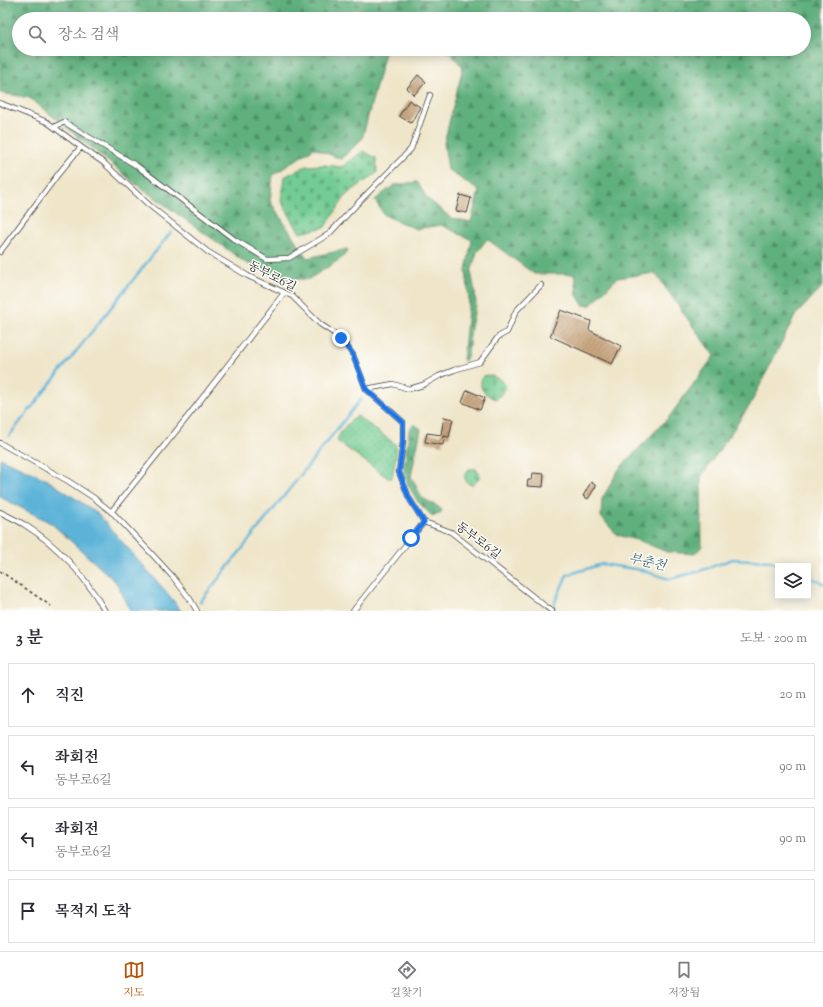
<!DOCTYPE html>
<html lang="ko">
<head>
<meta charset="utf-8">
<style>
  :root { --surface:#fff; --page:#f2f2f3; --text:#2b2b33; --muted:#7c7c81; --line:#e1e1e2; --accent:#b45309 }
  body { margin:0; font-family:"Sorts Mill Goudy","Noto Serif KR",serif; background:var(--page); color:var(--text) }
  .controls { position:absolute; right:12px; bottom:12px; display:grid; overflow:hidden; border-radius:0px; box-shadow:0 2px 10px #0003 }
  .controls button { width:36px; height:36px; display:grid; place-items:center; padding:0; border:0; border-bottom:1px solid var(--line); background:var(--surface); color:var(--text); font:20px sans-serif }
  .stop { position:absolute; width:12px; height:12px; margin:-9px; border:3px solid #1a73e8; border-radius:50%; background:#fff }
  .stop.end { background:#1a73e8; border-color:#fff; box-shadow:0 1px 4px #0008 }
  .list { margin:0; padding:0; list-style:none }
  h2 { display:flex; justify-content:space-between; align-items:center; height:52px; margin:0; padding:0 16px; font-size:17px }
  h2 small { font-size:13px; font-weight:400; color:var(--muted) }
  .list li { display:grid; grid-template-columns:26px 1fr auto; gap:12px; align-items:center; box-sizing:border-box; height:64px; margin:0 8px 8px; padding:0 8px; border:1px solid var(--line); border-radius:0px }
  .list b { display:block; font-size:15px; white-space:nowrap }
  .list p { margin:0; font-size:13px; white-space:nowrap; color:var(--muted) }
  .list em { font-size:13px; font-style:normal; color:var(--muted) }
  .icon { flex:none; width:22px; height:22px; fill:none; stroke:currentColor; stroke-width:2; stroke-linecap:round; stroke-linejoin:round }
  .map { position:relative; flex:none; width:823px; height:611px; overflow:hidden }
  .search { position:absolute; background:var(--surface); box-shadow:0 2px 10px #0003; left:12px; right:12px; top:12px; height:44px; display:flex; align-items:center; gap:10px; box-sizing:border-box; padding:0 14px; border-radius:22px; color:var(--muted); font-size:15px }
  .sheet { height:340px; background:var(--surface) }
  nav { display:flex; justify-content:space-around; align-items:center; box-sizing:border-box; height:56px; border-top:1px solid var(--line); background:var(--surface); font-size:11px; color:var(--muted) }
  nav a { display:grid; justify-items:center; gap:2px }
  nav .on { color:var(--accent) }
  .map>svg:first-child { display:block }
  .grass { fill:url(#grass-dots); stroke:#487458 }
  .forest { fill:url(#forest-firs); stroke:#3d664c }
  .cemetery { fill:url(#cemetery-stones); stroke:#487458 }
  .water { fill:#5bb3d8; stroke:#3c687a }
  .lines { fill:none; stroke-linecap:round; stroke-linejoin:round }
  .stream { stroke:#5bb3d8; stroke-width:2.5 }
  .building { fill:url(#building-hatch) }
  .service-casing { stroke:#3c3a36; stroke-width:6 }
  .path { stroke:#3c3a36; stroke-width:1.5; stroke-dasharray:3 3; stroke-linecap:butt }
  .service { stroke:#fff; stroke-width:4.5 }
  .route { stroke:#1a73e8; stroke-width:5 }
  .labels { text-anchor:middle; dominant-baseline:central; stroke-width:3; stroke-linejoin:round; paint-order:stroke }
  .street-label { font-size:12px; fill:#1c1c1c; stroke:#fdfcf7 }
  .water-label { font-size:13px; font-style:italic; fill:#386071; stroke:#fdfcf7 }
</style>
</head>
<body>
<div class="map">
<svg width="823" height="611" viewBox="0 0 823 611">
  <defs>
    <pattern id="grass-dots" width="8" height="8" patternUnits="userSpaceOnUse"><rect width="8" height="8" fill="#73cc93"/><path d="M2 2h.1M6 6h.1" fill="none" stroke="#63af7e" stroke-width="1.8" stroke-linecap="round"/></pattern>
    <pattern id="forest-firs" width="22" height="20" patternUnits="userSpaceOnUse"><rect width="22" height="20" fill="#5eb07d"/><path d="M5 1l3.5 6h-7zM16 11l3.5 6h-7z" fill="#4d8e66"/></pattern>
    <pattern id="cemetery-stones" width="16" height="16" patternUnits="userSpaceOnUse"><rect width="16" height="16" fill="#73cc93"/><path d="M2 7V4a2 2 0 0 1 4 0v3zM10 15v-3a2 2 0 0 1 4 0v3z" fill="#63af7e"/></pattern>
    <pattern id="building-hatch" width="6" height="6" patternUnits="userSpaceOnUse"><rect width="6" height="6" fill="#c7a57f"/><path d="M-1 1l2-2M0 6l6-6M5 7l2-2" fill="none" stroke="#aa8d6d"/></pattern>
  </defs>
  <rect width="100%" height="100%" fill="#fdfcf7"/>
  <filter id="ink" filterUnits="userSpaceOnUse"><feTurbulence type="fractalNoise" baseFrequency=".025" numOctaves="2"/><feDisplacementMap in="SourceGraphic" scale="8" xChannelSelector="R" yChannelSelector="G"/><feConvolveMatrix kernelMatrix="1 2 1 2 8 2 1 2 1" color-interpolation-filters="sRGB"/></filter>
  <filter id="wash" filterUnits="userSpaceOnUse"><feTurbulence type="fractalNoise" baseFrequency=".012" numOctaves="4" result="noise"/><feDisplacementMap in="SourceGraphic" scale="16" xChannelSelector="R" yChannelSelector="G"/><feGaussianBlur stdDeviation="0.9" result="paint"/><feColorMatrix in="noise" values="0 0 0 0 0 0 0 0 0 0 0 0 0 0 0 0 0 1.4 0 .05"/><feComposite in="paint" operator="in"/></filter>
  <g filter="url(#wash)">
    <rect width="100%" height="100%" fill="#efe6ca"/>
    <!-- grass -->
    <path class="grass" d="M357,416L395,444L397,449L392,478H388L337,441C338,433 350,420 357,416Z"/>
    <!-- forest -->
    <path class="forest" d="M0,0H823V286L795,316L750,405L701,477L702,546L695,554L667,552L640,541L617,535L601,517L602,499L619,469L669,417L714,356L655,273L617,278L591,305H583L577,295L575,274H534L487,239L477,252L471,272L475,291L476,305L471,327L468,354L465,361L463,360L469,299L466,270L472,240L441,225L416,229L384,215L375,200L394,185L417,182L427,198L451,218L471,222L479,191L448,170L444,143L463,67L446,49H804V19H19V49H386L362,139L341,159L314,148L273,175L270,201L307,258L347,249L348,252L342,258L309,279H287L246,263L137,185L30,98L0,93Z
      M414,424L421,429L411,476L422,498L437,506L442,510L440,514L432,516L418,502L408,485L404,471L409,429Z"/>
    <!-- cemetery -->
    <path class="cemetery" d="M363,151L376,158L377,173L347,194L325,227L300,233L281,201L284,177L306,166L325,165L342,167Z
      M486,375C494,376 503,379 506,388L497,399C493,399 491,397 488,395C480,389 480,387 482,377Z
      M469,469H476L480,475L478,480L473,485L469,484L465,479V474Z"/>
    <!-- water -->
    <path class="water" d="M0,458L44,478L96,512L169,595L181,611H131L116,582L51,523L0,497Z"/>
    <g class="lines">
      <!-- stream -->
      <path class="stream" d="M9,436L171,232
        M808,577L819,581L823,584
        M200,602L361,399
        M553,611L555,602L567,575L602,564L641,570L669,579L697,572L733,559L770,561L782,566"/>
    </g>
    <g id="blocks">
      <!-- building -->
      <path class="building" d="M418,75L426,82L414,95L407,88Z
        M409,100L420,107L411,123L399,116Z
        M460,195L471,198L467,213L456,211Z
        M561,310L591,321L589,330L621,346L612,364L550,336Z
        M467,390L485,398L480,410L462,402Z
        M444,417L453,419L449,437L444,436L443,445L425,442L427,433L441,435Z
        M533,473L544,474L543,487L527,486L528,480H532Z
        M591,482L596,486L588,499L583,496Z"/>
    </g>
  </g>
  <g filter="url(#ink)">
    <use href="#blocks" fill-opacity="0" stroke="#3c3a36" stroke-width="1"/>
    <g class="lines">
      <defs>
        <path id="service" d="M0,103L47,122L81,147
          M54,127L64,122L137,166L235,240L267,259L289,258L329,234L357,204L411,149L430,95
          M0,252L59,173L81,147L104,163L149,205L208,252L248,276L292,296L320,324L341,338L353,355L366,389L403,422V442L399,472L409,498L424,522L451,532L545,606L552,611
          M366,389L393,384L409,389L423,385L439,376L454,370L480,362L498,337L507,332L516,311L541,285
          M0,443L68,481L94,498L114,514L151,553L173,577L190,599L197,611
          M0,512C8,516 17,520 25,525C60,547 85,576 105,611
          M111,512L189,415L284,293
          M353,611L424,522"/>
      </defs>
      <!-- service casing -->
      <use href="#service" class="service-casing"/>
      <!-- path -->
      <path class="path" d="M0,571L51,606"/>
      <!-- service -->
      <use href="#service" class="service"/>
    </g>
  </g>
  <g class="lines" filter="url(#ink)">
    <!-- route -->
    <path class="route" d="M341,338L353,355L366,389L403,422V442L399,472L409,498L424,522L411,538"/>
  </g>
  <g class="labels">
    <!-- street labels -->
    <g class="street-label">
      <text transform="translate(272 277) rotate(27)">동부로6길</text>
      <text transform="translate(478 541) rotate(37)">동부로6길</text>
    </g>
    <!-- water labels -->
    <g class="water-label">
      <text transform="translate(647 563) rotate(13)">부춘천</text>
    </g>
  </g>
</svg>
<div class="controls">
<button><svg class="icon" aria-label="layers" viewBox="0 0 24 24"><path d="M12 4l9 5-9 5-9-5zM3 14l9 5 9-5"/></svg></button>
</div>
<div class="stop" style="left:411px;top:538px"></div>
<div class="stop end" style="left:341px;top:338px"></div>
<div class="search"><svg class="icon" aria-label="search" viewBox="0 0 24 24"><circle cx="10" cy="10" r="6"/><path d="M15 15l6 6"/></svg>장소 검색</div>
</div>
<section class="sheet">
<h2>3 분<small>도보 · 200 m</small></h2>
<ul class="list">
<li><svg class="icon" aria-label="ahead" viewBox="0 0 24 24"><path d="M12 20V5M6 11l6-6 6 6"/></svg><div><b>직진</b></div><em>20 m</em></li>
<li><svg class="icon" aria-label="left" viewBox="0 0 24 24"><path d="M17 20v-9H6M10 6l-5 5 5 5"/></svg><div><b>좌회전</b><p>동부로6길</p></div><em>90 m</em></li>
<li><svg class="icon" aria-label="left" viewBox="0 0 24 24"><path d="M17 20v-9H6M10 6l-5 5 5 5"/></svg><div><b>좌회전</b><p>동부로6길</p></div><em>90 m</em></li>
<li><svg class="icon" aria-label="arrive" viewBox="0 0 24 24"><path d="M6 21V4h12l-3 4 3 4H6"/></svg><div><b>목적지 도착</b></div></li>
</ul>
</section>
<nav>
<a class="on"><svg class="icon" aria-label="map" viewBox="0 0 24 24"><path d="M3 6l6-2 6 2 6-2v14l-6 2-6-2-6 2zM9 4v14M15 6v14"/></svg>지도</a>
<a><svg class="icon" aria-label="directions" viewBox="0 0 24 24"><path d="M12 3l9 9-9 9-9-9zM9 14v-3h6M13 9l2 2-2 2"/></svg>길찾기</a>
<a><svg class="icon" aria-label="saved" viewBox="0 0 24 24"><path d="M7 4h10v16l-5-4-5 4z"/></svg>저장됨</a>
</nav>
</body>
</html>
